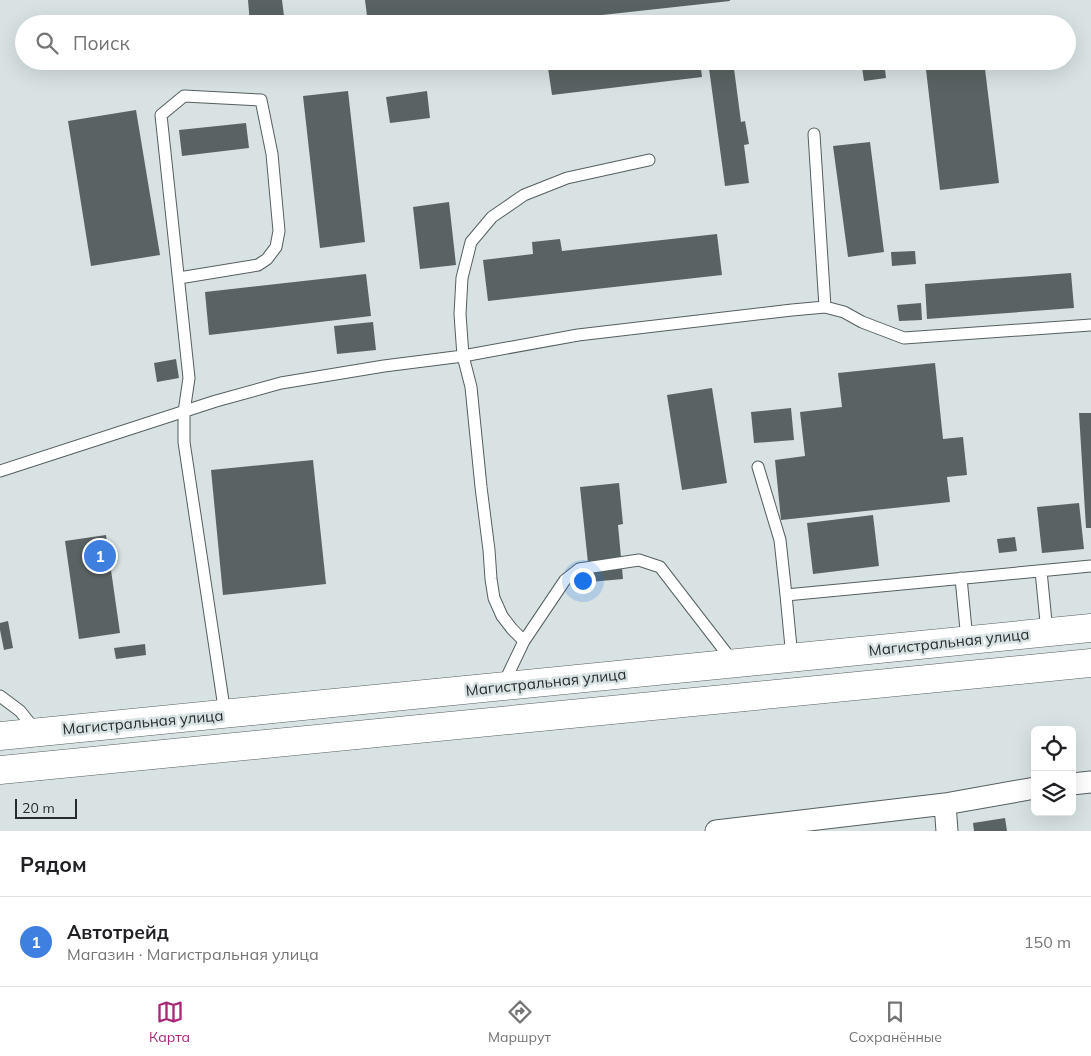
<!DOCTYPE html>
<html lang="ru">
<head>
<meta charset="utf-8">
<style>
  :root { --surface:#fff; --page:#f6f6f6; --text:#202124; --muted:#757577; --line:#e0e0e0; --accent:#a82878 }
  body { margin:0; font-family:Mulish,sans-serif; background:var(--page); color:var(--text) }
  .controls { position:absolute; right:15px; bottom:15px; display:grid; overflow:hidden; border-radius:8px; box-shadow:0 5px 20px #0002 }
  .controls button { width:45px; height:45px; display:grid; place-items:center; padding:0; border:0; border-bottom:1px solid var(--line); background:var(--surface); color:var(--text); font:25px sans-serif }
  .scale { position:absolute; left:15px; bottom:12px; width:62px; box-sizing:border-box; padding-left:5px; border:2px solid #282c2c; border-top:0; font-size:14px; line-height:18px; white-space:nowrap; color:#282c2c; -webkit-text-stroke:4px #d8e2e3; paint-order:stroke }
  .you { position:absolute; left:582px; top:580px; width:18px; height:18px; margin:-12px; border:4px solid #fff; border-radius:50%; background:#1a73e8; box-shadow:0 0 0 8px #1a73e833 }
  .badge { display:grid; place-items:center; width:32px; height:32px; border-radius:50%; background:var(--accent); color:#fff; font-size:16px; font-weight:700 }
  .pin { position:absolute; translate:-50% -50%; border:2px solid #fff; box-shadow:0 1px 5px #0006 }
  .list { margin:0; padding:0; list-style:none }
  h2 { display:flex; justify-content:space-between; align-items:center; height:65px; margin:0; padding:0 20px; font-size:21px }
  h2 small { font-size:16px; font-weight:400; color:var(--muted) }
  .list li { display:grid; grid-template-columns:32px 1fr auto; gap:15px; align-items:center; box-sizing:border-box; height:90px; padding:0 20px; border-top:1px solid var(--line) }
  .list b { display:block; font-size:19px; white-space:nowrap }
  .list p { margin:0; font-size:16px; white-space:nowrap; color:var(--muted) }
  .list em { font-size:16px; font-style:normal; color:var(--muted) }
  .icon { flex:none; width:28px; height:28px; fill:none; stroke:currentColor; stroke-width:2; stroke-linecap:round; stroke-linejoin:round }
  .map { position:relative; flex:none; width:1091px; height:831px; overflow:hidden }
  .search { position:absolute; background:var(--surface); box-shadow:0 5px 20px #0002; left:15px; right:15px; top:15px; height:55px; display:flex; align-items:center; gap:12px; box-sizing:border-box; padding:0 18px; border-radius:28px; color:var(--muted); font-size:19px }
  .sheet { height:155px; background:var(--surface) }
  nav { display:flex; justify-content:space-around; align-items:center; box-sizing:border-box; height:70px; border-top:1px solid var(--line); background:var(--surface); font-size:14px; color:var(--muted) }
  nav a { display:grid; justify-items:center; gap:2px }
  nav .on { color:var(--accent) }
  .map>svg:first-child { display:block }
  .building { fill:#5a6363 }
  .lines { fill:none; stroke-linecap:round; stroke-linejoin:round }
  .lane-casing { stroke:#565f5f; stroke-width:13 }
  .street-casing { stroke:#565f5f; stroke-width:23 }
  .secondary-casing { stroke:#565f5f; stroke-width:29 }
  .lane { stroke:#fff; stroke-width:11 }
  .street { stroke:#fff; stroke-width:21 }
  .secondary { stroke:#fff; stroke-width:28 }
  .labels { text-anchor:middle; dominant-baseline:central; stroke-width:5; stroke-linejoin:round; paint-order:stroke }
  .street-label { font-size:15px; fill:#282c2c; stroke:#d8e2e3 }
</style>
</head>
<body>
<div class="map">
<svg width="1091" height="831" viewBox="0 0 1091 831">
  <rect width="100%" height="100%" fill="#d8e2e3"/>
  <!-- building -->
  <path class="building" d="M248,0H282L285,24H250Z
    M365,0H730V1L520,24H368Z
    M604,61H700L702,77L552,95L548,68Z
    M708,61H733L741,122L745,121L749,144L744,145L749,183L725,186Z
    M861,61H884L886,78L864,81Z
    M925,61H984L999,183L940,190Z
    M348,91L365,242L320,248L303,96Z
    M427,91L430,118L390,123L386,97Z
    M136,110L160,255L91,266L68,121Z
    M246,123L249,148L182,156L179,130Z
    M870,142L884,252L848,257L833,146Z
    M449,202L456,265L420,269L413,207Z
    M717,234L722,275L488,301L483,260L533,254L532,242L560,239L562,251Z
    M915,251L916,264L892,266L891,252Z
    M1071,273L1074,308L927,319L925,284Z
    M366,274L371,316L209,335L205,292Z
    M921,303L922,320L899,321L897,305Z
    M373,322L376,350L337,354L334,326Z
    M176,359L179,378L157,382L154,363Z
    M935,363L943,439L963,437L967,475L947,477L950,502L781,520L775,460L805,456L800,412L842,407L838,373Z
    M712,388L727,483L682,490L667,395Z
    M791,408L794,440L754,443L751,412Z
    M1079,413H1091V528H1086Z
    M313,460L326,584L223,595L211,470Z
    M619,483L623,524L618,525L623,579L590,582L580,487Z
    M1079,503L1084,549L1042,553L1037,507Z
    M873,515L879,566L813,574L807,523Z
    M106,535L120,633L79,639L65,541Z
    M1015,537L1017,551L999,553L997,539Z
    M8,621L13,648L4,650L0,630V623Z
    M145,644L146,655L116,659L114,648Z
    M1005,818L1007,831H974L973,823Z"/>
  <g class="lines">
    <defs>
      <path id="lane" d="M814,134L825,307
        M179,278L258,265L267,259L276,247L279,231L272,154L261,100L184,96L161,115L189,378L184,412V442L225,714
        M758,467L780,540L786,595L1091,566
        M0,471L216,401L281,383L384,366L463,356L578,335L792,310L825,307L844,312L862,322L904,338L1091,325
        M1041,571L1047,632
        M961,578L967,640
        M786,595L792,658
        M524,641L512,629L502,616L494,598L491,579L489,550L481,487L471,387L463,356L460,314L462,278L471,242L492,217L524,195L567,178L649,160
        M503,685L524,641L565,580L579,569L639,560L660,567L734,663
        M0,696L20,711L36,731"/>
      <path id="street" d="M1072,784L1091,782
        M945,804L947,831
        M716,831L945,804L1035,788"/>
      <path id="secondary" d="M0,736L1091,628
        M0,770L1091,663"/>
    </defs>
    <!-- lane casing -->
    <use href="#lane" class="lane-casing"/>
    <!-- street casing -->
    <use href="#street" class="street-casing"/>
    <!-- secondary casing -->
    <use href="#secondary" class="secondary-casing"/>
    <!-- lane -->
    <use href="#lane" class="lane"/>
    <!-- street -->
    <use href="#street" class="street"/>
    <!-- secondary -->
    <use href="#secondary" class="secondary"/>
  </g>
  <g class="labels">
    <!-- street labels -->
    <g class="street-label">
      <text transform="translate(949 642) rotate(-6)">Магистральная улица</text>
      <text transform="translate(546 682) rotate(-6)">Магистральная улица</text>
      <text transform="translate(143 722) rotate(-5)">Магистральная улица</text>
    </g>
  </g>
</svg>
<div class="controls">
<button><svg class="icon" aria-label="locate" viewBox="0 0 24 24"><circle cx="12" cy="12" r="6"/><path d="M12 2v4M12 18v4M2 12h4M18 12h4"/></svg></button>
<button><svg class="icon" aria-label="layers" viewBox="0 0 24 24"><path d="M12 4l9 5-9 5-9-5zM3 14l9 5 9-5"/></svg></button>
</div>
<div class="scale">20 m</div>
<div class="you"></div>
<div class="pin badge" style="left:100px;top:556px;background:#3f7fe0">1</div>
<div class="search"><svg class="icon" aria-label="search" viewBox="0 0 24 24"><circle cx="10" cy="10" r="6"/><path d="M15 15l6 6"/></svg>Поиск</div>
</div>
<section class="sheet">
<h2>Рядом<small></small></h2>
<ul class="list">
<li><span class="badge" style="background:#3f7fe0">1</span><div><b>Автотрейд</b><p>Магазин · Магистральная улица</p></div><em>150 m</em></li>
</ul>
</section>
<nav>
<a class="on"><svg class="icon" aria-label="map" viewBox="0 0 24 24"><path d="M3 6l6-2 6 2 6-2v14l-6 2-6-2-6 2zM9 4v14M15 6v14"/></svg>Карта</a>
<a><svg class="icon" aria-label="directions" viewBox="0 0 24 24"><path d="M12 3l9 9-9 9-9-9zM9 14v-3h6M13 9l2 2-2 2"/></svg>Маршрут</a>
<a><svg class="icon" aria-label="saved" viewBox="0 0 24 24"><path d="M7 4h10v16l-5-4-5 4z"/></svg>Сохранённые</a>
</nav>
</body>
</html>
